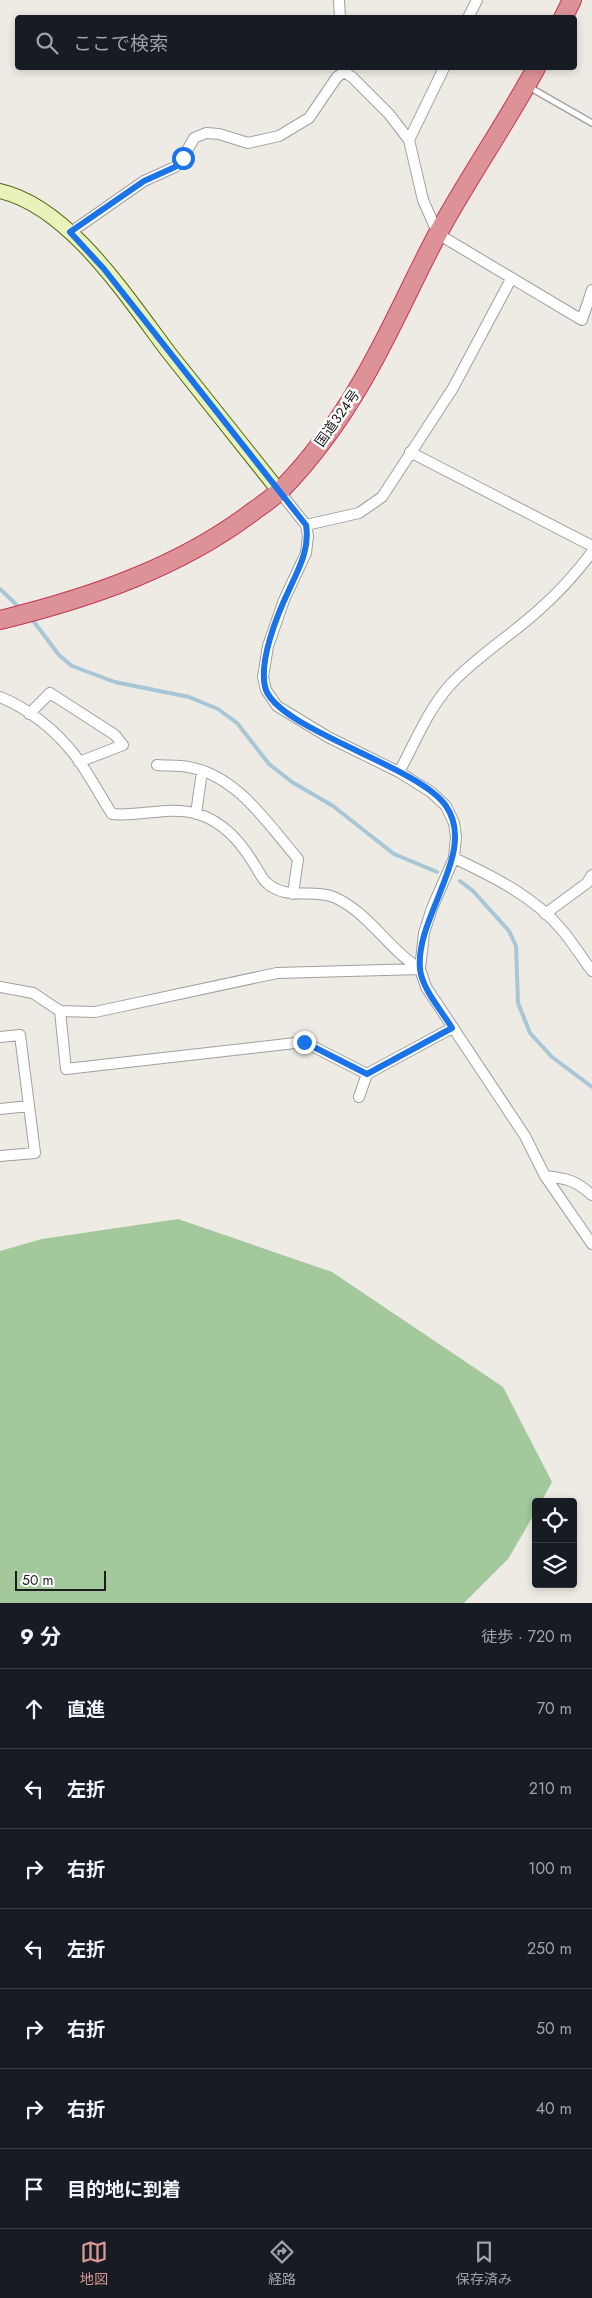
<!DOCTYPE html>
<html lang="ja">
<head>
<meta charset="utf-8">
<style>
  :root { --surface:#171b24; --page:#20242c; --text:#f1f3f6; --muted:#9ea1a6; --line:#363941; --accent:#d69891 }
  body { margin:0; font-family:Jost,"Noto Sans JP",sans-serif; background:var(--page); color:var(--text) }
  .controls { position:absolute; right:15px; bottom:15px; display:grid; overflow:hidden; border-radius:5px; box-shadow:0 2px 8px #0003 }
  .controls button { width:45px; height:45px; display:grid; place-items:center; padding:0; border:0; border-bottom:1px solid var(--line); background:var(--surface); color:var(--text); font:25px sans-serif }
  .scale { position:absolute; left:15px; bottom:12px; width:91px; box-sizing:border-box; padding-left:5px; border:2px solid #1c1c1c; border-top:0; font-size:14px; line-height:18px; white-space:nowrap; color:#1c1c1c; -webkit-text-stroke:4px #fff; paint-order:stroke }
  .stop { position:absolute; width:15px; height:15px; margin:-11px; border:4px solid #1a73e8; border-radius:50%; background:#fff }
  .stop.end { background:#1a73e8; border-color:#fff; box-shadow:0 1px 5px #0008 }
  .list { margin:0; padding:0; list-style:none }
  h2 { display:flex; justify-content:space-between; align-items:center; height:65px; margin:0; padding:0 20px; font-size:21px }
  h2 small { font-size:16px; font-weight:400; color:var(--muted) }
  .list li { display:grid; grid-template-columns:32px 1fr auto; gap:15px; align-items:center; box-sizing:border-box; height:80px; padding:0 20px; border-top:1px solid var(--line) }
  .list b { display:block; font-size:19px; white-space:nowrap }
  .list em { font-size:16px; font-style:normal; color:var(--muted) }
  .icon { flex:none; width:28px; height:28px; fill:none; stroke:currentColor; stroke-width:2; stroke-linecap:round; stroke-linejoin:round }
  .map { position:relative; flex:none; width:592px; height:1603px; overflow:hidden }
  .search { position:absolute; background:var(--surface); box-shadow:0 2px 8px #0003; left:15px; right:15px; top:15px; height:55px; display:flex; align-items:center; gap:12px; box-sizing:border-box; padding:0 18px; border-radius:5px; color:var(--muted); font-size:19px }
  .sheet { height:625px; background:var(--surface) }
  nav { display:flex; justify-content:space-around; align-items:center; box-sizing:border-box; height:70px; border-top:1px solid var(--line); background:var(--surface); font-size:14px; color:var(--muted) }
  nav a { display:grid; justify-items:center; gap:2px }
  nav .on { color:var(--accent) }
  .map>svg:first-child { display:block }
  .forest { fill:#a3c89c }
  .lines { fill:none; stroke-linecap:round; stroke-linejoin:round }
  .stream { stroke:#a8c6d6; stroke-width:4 }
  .lane-casing { stroke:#a0a0a0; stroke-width:8 }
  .street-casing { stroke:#a0a0a0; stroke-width:12 }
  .secondary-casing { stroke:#526710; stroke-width:16 }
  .highway-casing { stroke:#c53655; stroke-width:20 }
  .lane { stroke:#fff; stroke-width:5 }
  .street { stroke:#fff; stroke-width:10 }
  .secondary { stroke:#e9f2bb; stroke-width:14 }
  .highway { stroke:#dc9297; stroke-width:18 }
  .route { stroke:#1a73e8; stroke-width:6 }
  .labels { text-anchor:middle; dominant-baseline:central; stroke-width:5; stroke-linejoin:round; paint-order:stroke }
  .street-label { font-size:14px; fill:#1c1c1c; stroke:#fff }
</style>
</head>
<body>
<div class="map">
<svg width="592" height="1603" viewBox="0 0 592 1603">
  <rect width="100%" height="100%" fill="#edebe3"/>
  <!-- forest -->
  <path class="forest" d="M178,1219L332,1272L503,1387L552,1482L541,1502H536V1511L508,1559L464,1603H0V1251L42,1239Z"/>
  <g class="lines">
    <!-- stream -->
    <path class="stream" d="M0,589L22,610
      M31,618L59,655L72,666L115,682L189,697L218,709L237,723L269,764L292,782L333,806L394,854L437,872
      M460,881L473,891L509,931L516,946L518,1003L530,1033L552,1057L592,1087"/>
    <defs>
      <path id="lane" d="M529,87L592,123"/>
      <path id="street" d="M339,0L340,18
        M468,18L477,0
        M344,72L352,77L389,114L409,140L423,200L438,234L582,320L592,290
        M409,140L444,68
        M71,232L144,181L175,167L183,158L194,138L206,133L219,134L248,143L279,136L309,118L337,77L344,72
        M410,452L592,546
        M279,491L306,525L308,536L306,553L284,600L268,646L263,677L266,690L277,706L328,737L399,772L431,792L446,806L454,823L456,837L454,858L432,908L424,933L420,969L426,987L525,1136L545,1176L592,1244
        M306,525L359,513L382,497L453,388L511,279
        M0,697C28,708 55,730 74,754C88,772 99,794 112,814C139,817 168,806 195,813C223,821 240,841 254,864C258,870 262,879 267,883C286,901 315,888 336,898C371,915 388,949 420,969
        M29,714L50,693L115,735L123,745L79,762
        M157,765C167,766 178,765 188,767C237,775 268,824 298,859L293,894
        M399,772C415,743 428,709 451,684C478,655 512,635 541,608C560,591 577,572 592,552
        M196,814L202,771
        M454,858C492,876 535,897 562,930C573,943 582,958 592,971
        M545,914L587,883L592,875
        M0,987L33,993L60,1011L95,1012L277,973L420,969
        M60,1011L66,1069L304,1042L367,1074
        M0,1037L20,1035L35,1153L0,1156
        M359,1097L367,1074L452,1028
        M0,1109L29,1106
        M545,1176C567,1178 576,1181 592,1195"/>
      <path id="secondary" d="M0,191C70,207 128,299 170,354C207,400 243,446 279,491"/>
      <path id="highway" d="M563,18L572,0
        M0,620C90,598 181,567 255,510C264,504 273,497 281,490C311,459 339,421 361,383C389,336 411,284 437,235C468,178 505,125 536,68"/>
    </defs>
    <!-- lane casing -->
    <use href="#lane" class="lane-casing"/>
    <!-- street casing -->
    <use href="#street" class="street-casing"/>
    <!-- secondary casing -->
    <use href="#secondary" class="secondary-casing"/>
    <!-- highway casing -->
    <use href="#highway" class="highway-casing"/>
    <!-- lane -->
    <use href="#lane" class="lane"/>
    <!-- street -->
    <use href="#street" class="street"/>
    <!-- secondary -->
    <use href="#secondary" class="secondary"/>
    <!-- highway -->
    <use href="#highway" class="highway"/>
  </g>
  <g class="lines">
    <!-- route -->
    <path class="route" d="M183,158L175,167L144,181L70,232L104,269L306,525C310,549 299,568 289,590C277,615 259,660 265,687C275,729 418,765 446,806C478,852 415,916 420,969C422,989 442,1011 452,1028L367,1074L304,1042"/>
  </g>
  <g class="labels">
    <!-- street labels -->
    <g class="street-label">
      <text transform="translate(337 418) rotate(-55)">国道324号</text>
    </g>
  </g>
</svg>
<div class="controls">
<button><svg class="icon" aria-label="locate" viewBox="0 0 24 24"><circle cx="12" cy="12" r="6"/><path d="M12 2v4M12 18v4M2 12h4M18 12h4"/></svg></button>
<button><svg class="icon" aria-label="layers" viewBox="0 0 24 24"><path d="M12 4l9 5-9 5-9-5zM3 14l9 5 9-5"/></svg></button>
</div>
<div class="scale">50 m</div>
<div class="stop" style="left:183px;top:158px"></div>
<div class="stop end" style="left:304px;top:1042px"></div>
<div class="search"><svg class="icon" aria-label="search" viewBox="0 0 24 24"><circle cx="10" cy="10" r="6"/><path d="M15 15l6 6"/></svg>ここで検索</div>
</div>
<section class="sheet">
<h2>9 分<small>徒歩 · 720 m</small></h2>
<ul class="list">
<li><svg class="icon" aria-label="ahead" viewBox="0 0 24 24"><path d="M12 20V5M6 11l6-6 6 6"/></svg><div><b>直進</b></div><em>70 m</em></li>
<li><svg class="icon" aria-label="left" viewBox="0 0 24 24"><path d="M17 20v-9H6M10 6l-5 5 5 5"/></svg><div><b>左折</b></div><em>210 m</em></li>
<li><svg class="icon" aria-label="right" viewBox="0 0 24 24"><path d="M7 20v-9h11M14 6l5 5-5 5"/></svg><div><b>右折</b></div><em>100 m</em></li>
<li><svg class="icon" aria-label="left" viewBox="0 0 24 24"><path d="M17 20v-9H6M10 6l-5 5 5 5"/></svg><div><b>左折</b></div><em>250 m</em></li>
<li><svg class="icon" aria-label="right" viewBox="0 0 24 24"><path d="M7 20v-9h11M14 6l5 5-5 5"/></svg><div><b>右折</b></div><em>50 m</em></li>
<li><svg class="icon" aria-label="right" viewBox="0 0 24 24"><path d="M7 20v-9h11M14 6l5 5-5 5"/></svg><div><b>右折</b></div><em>40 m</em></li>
<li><svg class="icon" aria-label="arrive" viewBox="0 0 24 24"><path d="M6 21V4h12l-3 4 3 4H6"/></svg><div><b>目的地に到着</b></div></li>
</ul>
</section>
<nav>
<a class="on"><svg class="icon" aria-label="map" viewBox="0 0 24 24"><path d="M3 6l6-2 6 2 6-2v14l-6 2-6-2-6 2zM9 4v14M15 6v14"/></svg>地図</a>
<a><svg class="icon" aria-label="directions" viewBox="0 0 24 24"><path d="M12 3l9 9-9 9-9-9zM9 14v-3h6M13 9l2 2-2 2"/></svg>経路</a>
<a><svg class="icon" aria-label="saved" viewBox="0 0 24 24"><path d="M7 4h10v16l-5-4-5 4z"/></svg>保存済み</a>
</nav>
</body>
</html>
